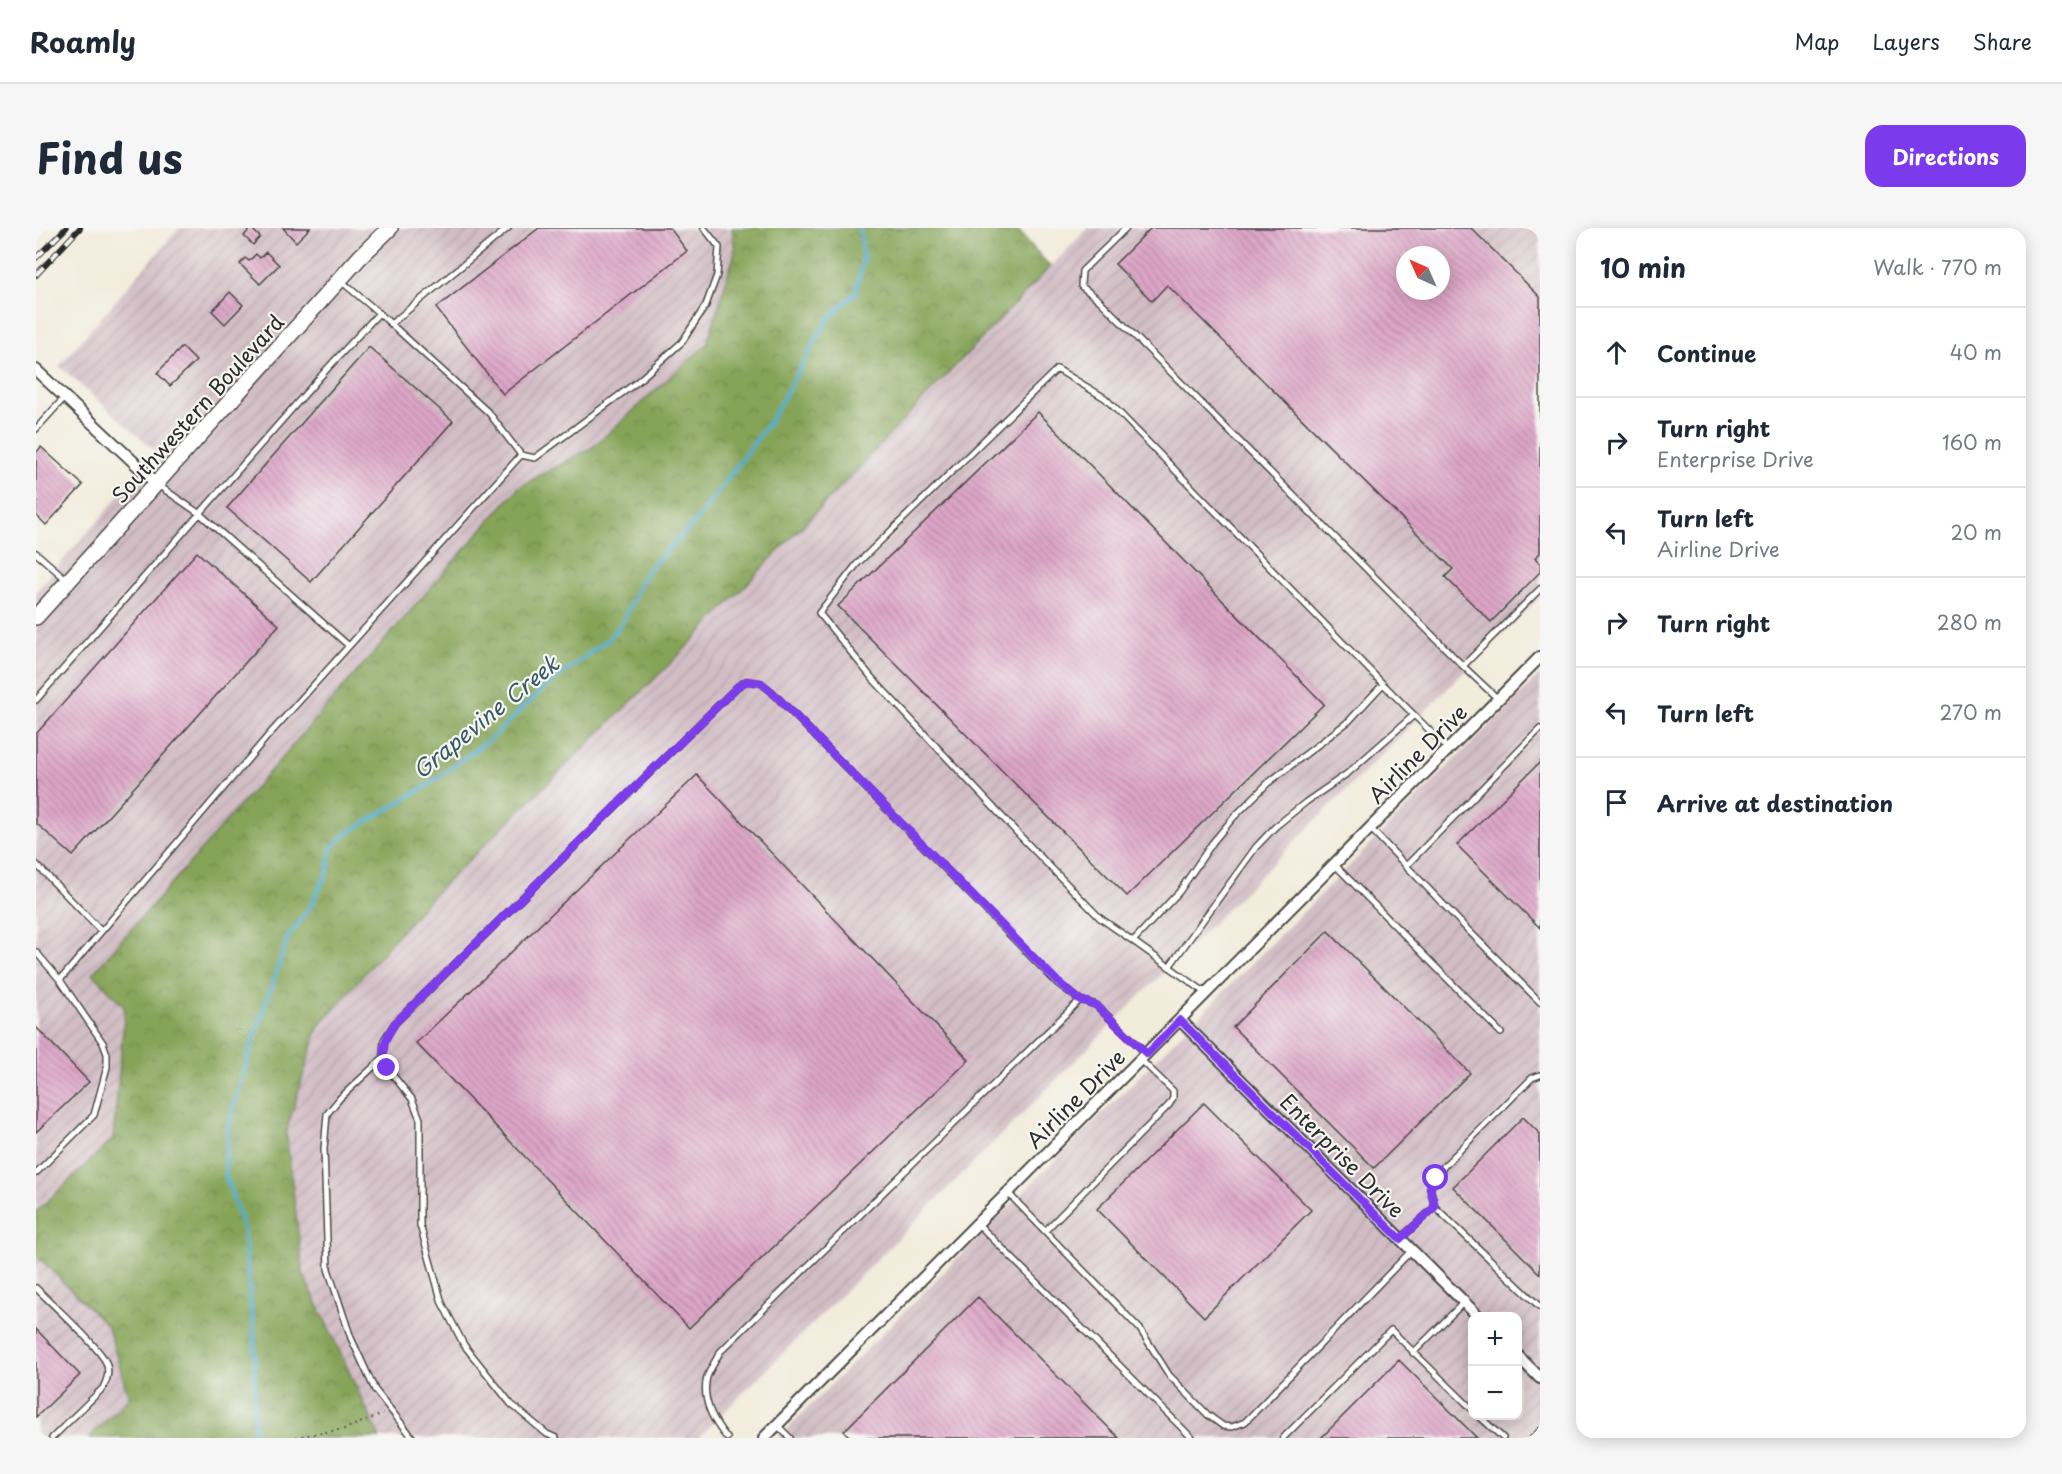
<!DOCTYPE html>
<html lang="en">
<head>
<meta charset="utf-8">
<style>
  :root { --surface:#fff; --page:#f6f6f7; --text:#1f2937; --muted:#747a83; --line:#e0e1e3; --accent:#7c3aed }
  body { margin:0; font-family:"Playpen Sans",sans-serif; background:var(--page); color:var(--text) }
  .controls { position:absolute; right:18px; bottom:18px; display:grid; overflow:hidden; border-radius:12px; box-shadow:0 3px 15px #0003 }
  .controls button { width:54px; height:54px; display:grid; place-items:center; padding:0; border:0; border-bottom:2px solid var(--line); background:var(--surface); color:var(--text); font:30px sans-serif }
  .compass { position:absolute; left:1360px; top:18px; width:54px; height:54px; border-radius:50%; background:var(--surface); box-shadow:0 3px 15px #0003; rotate:315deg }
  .stop { position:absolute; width:18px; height:18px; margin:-14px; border:4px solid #7c3aed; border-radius:50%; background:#fff }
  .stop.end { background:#7c3aed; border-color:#fff; box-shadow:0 2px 6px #0008 }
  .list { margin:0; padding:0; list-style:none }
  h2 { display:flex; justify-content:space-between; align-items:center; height:78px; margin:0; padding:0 24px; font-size:26px }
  h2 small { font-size:20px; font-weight:400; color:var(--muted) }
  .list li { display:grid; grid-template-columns:39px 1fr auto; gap:18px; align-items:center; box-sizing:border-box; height:90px; padding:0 24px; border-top:2px solid var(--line) }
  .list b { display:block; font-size:22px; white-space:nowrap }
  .list p { margin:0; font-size:20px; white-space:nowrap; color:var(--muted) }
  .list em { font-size:20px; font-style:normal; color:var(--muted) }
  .icon { flex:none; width:33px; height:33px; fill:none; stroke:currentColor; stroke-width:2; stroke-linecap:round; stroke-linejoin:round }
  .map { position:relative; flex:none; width:1504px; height:1210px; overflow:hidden; border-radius:18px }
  header { display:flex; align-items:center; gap:36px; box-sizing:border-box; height:84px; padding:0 30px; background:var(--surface); border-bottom:2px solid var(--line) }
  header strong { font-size:28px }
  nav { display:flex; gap:33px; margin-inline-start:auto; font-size:21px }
  .intro { display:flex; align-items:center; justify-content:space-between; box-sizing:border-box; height:144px; padding:0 36px }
  h1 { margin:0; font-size:42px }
  .button { padding:15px 27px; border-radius:18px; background:var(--accent); color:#fff; font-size:21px; font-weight:700 }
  main { display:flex; gap:36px; padding:0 36px }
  aside { flex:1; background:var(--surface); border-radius:18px; box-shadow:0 3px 15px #0003 }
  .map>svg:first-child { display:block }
  .industrial { fill:url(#industrial-furrows); fill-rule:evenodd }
  .forest { fill:url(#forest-crowns); stroke:#586842; stroke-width:1.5 }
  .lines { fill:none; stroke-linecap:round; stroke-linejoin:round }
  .stream { stroke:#51aecf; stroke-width:4 }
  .building { fill:url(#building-back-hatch); fill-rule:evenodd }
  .lane-casing { stroke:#494845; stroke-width:8 }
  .street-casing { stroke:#494845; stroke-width:14 }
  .secondary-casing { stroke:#494845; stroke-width:18 }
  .path { stroke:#494845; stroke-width:2; stroke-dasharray:1.5 4.5; stroke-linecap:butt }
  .lane { stroke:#fff; stroke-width:5 }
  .street { stroke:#fff; stroke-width:10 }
  .secondary { stroke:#fff; stroke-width:15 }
  .rail-casing { stroke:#2b2b2b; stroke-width:6 }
  .rail { stroke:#f6f6f2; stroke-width:4; stroke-dasharray:11; stroke-linecap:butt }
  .route { stroke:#7c3aed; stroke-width:8 }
  .labels { text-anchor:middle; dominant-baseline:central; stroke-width:4.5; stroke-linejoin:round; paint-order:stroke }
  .street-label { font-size:21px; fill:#2b2b2b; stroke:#f6f6f2 }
  .water-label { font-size:22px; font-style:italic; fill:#385964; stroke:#f6f6f2 }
</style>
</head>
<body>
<header>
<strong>Roamly</strong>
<nav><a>Map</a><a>Layers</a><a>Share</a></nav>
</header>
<div class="intro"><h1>Find us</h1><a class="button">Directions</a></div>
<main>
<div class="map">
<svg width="1504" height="1210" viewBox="0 0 1504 1210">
  <defs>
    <pattern id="industrial-furrows" width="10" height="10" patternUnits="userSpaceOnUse" patternTransform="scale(1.5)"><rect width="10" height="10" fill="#d2bdc5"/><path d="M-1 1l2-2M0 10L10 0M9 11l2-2" fill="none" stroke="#b4a3a9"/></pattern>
    <pattern id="forest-crowns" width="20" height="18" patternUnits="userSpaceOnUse" patternTransform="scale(1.5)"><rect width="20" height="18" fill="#86a458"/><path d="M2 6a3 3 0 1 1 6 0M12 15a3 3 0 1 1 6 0" fill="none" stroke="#6e8649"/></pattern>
    <pattern id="building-back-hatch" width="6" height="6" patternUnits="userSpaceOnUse" patternTransform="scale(1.5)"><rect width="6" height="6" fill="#dea6c8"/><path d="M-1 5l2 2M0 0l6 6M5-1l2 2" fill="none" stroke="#b487a3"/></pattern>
  </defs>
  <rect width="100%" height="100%" fill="#f6f6f2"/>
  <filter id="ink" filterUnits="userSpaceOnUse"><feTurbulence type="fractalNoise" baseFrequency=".0167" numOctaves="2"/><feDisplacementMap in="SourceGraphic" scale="12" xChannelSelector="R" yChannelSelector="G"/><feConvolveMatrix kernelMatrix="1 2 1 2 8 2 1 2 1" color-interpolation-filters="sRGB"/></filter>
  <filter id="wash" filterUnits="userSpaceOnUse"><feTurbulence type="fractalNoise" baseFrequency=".008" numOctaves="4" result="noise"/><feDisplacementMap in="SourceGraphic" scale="24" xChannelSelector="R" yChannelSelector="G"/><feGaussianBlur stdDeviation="1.35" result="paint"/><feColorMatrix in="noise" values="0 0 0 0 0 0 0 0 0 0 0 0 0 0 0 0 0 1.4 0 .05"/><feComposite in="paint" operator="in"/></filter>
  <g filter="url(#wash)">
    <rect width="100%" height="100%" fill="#f2ecdb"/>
    <!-- industrial -->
    <path class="industrial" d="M143,0H695L699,24L671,116L557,219L483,259L57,744L89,780L77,911L0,984V364L121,224L23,138Z
      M1052,0H1504V368L662,1210H344L267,1045L250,904L282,799L393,671L641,429ZM1369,27H1405V63H1369Z
      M1504,447V1210H742ZM1436,1088H1482V1188H1436Z
      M0,1027L72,1099L93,1171L53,1210H0Z"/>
    <!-- forest -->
    <path class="forest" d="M696,0H980L1014,39L641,429L393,671L282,799L250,904L267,1045L344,1210H53L93,1170L72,1099L0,1027V984L77,911L89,780L57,745L483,259L557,219L671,116L699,24Z"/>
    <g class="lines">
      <!-- stream -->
      <path class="stream" d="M218,1210L219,1115L207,999L189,946L192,898L212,829L252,709L274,679L292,643L295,620L310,606L394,556L458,508L509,459L574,410L587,393L609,345L661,292L734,193L790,94L820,64L827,32L824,0"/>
    </g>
    <g id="blocks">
      <!-- building -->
      <path class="building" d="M215,0L224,9L217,17L208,8Z
        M247,0H274L260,14Z
        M503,0H634L651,23L467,166L400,80Z
        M1115,0H1435L1504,69V325L1499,330L1504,335V344L1455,394L1409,349L1417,341L1131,57L1116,73L1079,36ZM1369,27H1405V63H1369Z
        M230,24L243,37L224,56L204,36L209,30L213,33L220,26L224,30Z
        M194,64L207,77L189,96L176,83Z
        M146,119L160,133L134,158L121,145Z
        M333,119L417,193L275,354L191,280Z
        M1002,184L1288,476L1091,668L802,378Z
        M5,219L47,257L10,297L0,287V276L2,274L0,272V225Z
        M161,324L243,397L37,628L0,595V506Z
        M1504,534V700L1421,617Z
        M661,547L933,832L653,1100L380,815Z
        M1292,703L1434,845L1338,940L1197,799Z
        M0,799L53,854L0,904Z
        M1168,875L1275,982L1168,1089L1061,981Z
        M1487,889L1504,906V1046L1417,959Z
        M942,1069L1083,1210H815L808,1203Z
        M0,1101L44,1147L0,1189Z
        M1363,1132L1441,1210H1285Z"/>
    </g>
  </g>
  <g filter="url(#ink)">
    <use href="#blocks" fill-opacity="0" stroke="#494845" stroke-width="1.5"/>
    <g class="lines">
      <defs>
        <path id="lane" d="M1090,0L1046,43L1045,58L1062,71L1427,438L1504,361
          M305,53L343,85
          M355,96L472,0
          M0,201L29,169
          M485,227L499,230L601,154L646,114L670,77L681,47L683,19L668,0
          M122,257L164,286L313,418
          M0,325L31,352
          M1427,438L1462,471
          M0,472L291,141L343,85L453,185L485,227L231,509L24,752L0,724
          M1334,600L1430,700L1504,774
          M0,636L65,703
          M1298,636L1465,805
          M1370,638L1504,501
          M1097,713L1064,690L988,612L836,450L783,385L821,336L1021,141L1069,170L1347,456
          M1133,739L1220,619L1239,599L1270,574L1312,545L1378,487
          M1170,765L1097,713L1143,664L1177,614L1198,589L1232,555L1313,493L1347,456L1412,521
          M347,830L304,870L291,886L288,921L292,1041L315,1110L339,1162L377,1210
          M1504,847L1496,850L1408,938L1394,960L1399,979L1504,1079
          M0,945L58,887L71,839V826L67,815L24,752
          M972,965L1104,1101L1133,1147L1172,1187L1187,1198L1196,1199L1209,1194L1375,1023
          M942,996L1156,1210
          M1009,1003L1133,877L1137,870V863L1105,832
          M1364,1011L1399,979
          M0,1060C14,1074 67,1122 71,1137C73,1146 71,1152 67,1160L16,1210
          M1377,1125L1428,1074
          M1443,1188L1467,1210
          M741,1197L754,1210
          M520,1210L511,1206L475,1176L428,1117L406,1075L384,997V891L376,871L351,840L347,830L348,812L359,795L701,459L710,453L725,455L735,463L1021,755L1044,772L1060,777L1111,826
          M691,1210C677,1193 665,1172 671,1149C674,1141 680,1132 684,1124L1044,772
          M1247,1210L1355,1102L1436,1181
          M1497,1210L1504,1203"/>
        <path id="street" d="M0,142L121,256
          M1144,792L1442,1088
          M1482,1128L1504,1150
          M728,1210L1504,429"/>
        <path id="secondary" d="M0,389L324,29L354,0"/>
      </defs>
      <!-- lane casing -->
      <use href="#lane" class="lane-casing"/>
      <!-- street casing -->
      <use href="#street" class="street-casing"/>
      <!-- secondary casing -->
      <use href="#secondary" class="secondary-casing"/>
      <!-- path -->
      <path class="path" d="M254,1210L308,1201L347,1186"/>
      <!-- lane -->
      <use href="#lane" class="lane"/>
      <!-- street -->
      <use href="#street" class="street"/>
      <!-- secondary -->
      <use href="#secondary" class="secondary"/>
      <defs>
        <path id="rail" d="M0,30L30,0
          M0,47L44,0"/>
      </defs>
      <!-- rail casing -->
      <use href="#rail" class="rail-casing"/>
      <!-- rail -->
      <use href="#rail" class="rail"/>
    </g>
  </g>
  <g class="lines" filter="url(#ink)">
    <!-- route -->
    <path class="route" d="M351,840C344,822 349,810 359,795L701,459L711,453L725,455L735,463L1022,754L1044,772L1060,777L1111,826L1144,792L1364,1011L1399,979L1394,960L1400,950"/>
  </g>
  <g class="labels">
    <!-- street labels -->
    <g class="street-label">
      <text transform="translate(161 180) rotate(-48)">Southwestern Boulevard</text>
      <text transform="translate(1381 525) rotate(-45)">Airline Drive</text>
      <text transform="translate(1039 870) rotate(-45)">Airline Drive</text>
      <text transform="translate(1307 927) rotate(45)">Enterprise Drive</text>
    </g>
    <!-- water labels -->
    <g class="water-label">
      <text transform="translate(449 488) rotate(-39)">Grapevine Creek</text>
    </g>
  </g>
</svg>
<div class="controls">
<button>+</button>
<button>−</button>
</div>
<svg class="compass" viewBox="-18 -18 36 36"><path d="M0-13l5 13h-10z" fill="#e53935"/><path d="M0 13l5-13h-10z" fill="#747a83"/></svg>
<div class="stop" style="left:1400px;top:950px"></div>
<div class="stop end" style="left:351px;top:840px"></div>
</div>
<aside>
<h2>10 min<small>Walk · 770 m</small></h2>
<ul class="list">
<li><svg class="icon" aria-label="ahead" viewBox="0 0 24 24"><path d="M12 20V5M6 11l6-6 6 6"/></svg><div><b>Continue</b></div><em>40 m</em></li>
<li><svg class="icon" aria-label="right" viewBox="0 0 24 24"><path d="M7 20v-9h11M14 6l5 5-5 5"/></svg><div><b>Turn right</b><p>Enterprise Drive</p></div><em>160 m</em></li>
<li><svg class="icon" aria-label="left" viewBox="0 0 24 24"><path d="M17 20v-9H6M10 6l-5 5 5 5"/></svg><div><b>Turn left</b><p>Airline Drive</p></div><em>20 m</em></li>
<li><svg class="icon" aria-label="right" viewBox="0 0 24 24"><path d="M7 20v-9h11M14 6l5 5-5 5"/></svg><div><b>Turn right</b></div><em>280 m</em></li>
<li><svg class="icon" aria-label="left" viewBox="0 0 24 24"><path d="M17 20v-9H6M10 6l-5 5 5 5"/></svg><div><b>Turn left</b></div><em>270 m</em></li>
<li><svg class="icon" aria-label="arrive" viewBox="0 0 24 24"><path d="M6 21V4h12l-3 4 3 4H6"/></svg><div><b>Arrive at destination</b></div></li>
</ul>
</aside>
</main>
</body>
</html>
